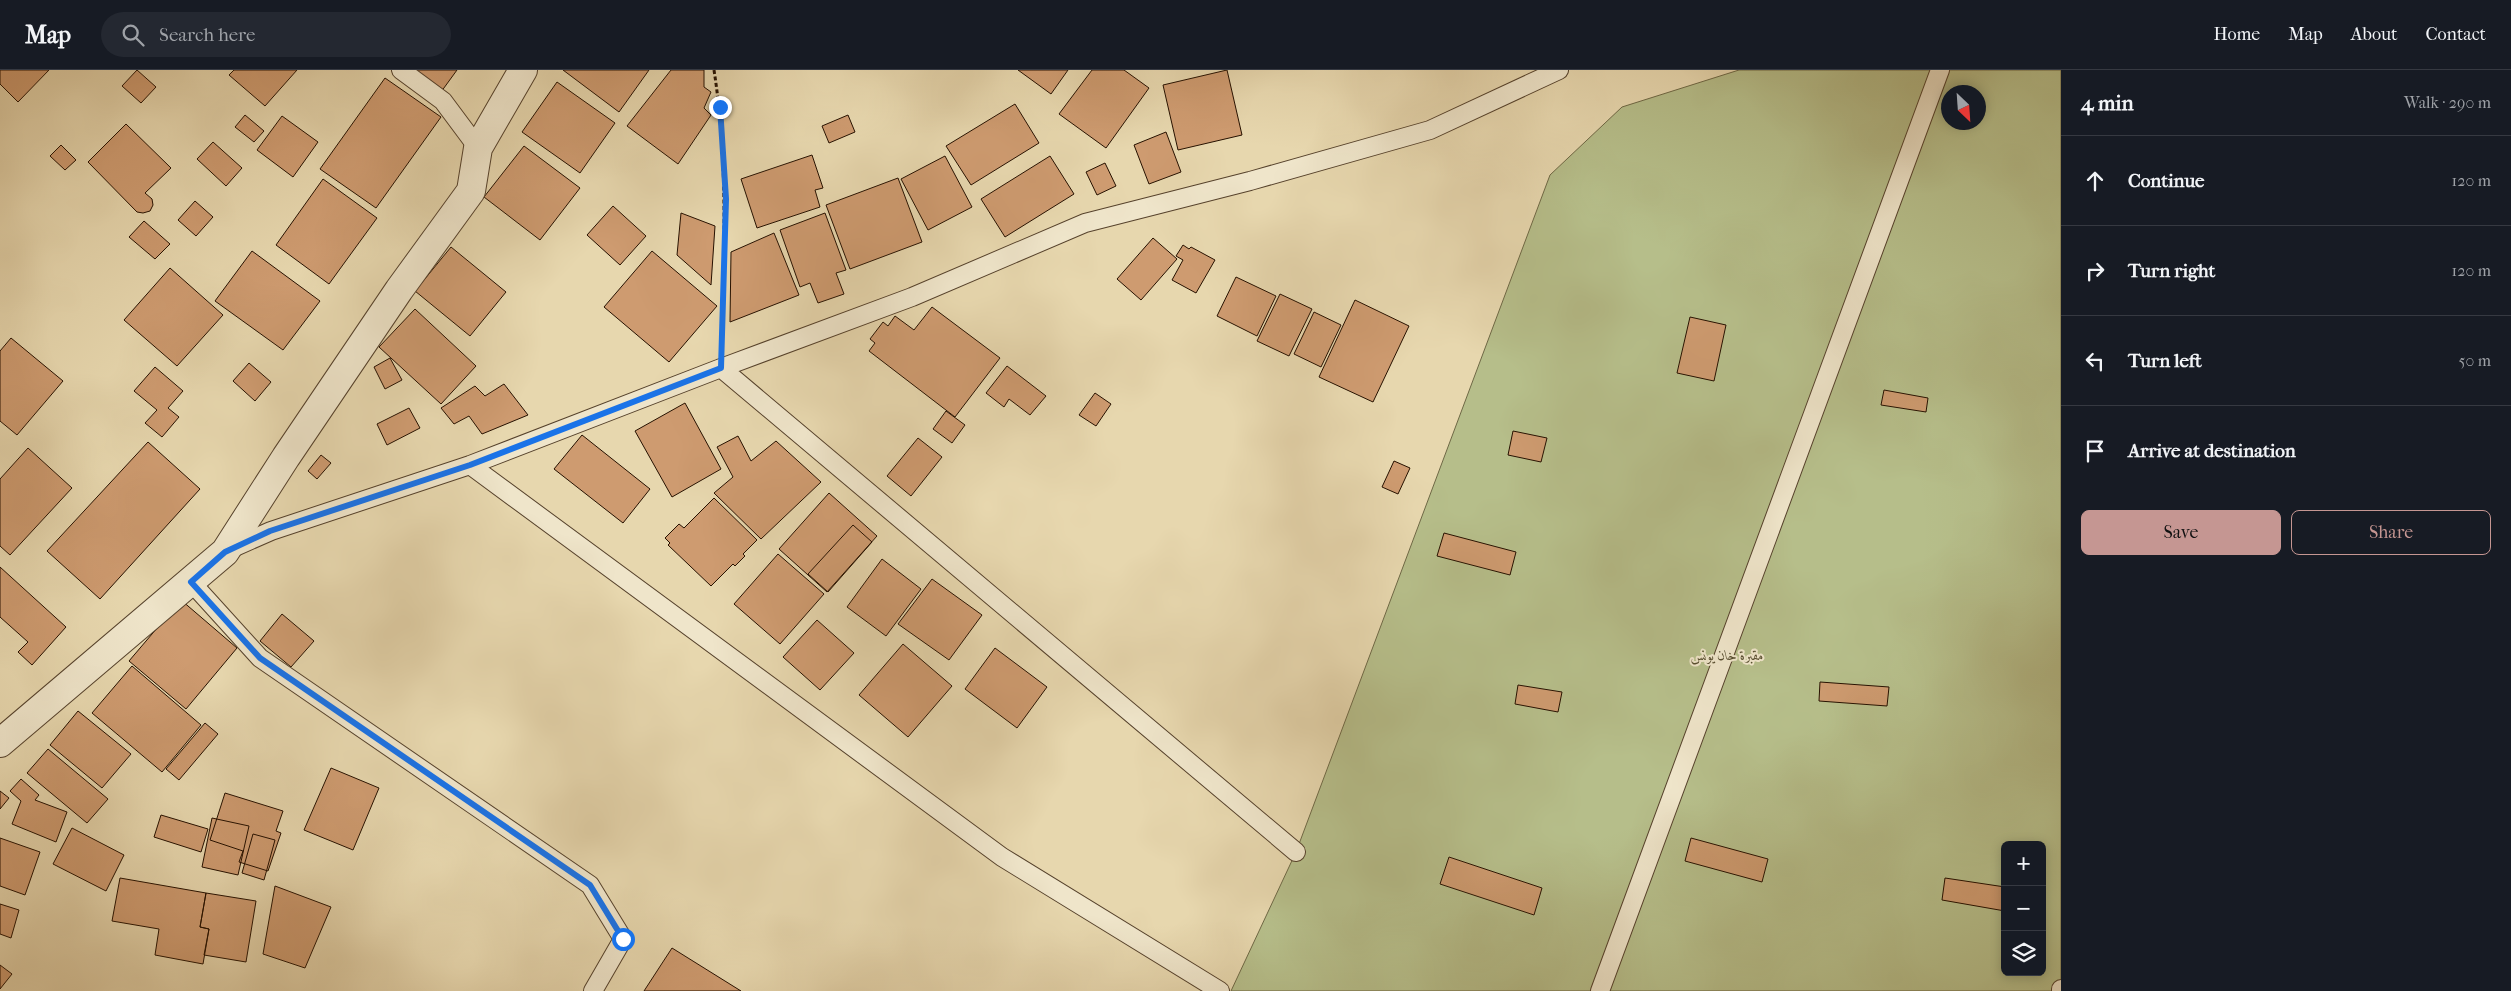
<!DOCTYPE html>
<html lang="en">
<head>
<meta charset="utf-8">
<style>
  :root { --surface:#171b24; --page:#242831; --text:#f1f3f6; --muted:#9ea1a6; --line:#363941; --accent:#c59692 }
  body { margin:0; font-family:"IM FELL French Canon",Amiri,serif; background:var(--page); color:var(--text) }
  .controls { position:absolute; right:15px; bottom:15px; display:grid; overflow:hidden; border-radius:8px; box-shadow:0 2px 12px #0003 }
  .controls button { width:45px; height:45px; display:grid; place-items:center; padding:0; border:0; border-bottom:1px solid var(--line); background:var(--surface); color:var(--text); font:25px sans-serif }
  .compass { position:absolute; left:1941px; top:15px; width:45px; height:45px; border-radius:50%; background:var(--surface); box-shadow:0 2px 12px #0003; rotate:155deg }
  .stop { position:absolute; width:15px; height:15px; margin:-11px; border:4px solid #1a73e8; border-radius:50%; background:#fff }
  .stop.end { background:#1a73e8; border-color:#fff; box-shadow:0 1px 5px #0008 }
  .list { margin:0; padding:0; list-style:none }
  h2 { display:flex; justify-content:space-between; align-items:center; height:65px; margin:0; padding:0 20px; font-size:21px }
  h2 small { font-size:16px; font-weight:400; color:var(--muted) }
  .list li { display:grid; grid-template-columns:32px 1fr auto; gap:15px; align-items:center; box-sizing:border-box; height:90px; padding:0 20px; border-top:1px solid var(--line) }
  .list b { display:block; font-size:19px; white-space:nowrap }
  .list em { font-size:16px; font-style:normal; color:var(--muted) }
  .actions { display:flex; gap:10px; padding:15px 20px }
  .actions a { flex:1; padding:11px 0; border:1px solid var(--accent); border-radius:8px; text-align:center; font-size:18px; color:var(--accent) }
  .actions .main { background:var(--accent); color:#111 }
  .icon { flex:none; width:28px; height:28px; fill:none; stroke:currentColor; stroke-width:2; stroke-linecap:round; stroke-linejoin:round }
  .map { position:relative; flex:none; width:2061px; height:921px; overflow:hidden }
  header { display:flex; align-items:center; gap:30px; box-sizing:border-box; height:70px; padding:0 25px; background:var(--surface); border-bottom:1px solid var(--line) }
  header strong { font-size:24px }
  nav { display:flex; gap:28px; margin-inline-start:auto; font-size:18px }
  .search { width:350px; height:45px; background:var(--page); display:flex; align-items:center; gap:12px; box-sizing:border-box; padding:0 18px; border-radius:28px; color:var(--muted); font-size:19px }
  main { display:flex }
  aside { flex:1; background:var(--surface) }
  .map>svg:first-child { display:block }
  .green { fill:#b6be8a; stroke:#6e6845; fill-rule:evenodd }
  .building { fill:#ce9b70; stroke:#261100 }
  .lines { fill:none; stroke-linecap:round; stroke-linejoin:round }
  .lane-casing { stroke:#56422c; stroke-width:20 }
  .street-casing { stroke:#56422c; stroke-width:30 }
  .path { stroke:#261100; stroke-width:3; stroke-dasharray:4 2.5; stroke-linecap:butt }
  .lane { stroke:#efe5ca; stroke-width:18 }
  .street { stroke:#efe5ca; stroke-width:28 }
  .route { stroke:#1a73e8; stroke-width:6 }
  .labels { text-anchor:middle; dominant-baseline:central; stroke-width:4; stroke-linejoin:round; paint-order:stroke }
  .park-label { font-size:14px; font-style:italic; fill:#584e30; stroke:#efe5ca }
</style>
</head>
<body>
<header>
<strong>Map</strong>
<div class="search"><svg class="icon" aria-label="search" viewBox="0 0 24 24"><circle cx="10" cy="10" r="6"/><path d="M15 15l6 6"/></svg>Search here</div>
<nav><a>Home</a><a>Map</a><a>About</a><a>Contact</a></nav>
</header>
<main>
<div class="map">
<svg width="2061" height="921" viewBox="0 0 2061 921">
  <rect width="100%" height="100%" fill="#e7d7ae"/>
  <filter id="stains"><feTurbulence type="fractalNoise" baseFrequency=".004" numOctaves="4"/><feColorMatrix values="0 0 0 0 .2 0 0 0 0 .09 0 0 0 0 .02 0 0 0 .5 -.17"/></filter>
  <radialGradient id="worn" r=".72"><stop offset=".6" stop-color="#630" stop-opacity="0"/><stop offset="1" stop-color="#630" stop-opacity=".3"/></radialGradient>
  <!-- green -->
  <path class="green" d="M1739,0H2061V921H1231L1296,782L1550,105L1622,37ZM1948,22H1978V52H1948ZM2005,775H2042V902H2005Z"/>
  <!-- building -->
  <path class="building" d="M0,0H49L18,32L0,14Z
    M137,0L156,17L141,33L122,16Z
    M234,0H297L265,36L229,5Z
    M410,0H457L441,22Z
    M563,0H649L619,42Z
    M671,0H704V17L711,22L704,38L711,45L678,94L627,56Z
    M1018,0H1068L1051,24Z
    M1092,0H1124L1149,18L1106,78L1059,44Z
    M1227,0L1242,65L1178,80L1163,15Z
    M385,8L441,47L376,138L320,99Z
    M557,12L615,53L580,103L522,62Z
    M1015,34L1039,73L971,115L946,76Z
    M245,45L264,61L254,72L235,57Z
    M848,45L855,62L829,73L822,56Z
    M282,46L318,72L293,107L257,80Z
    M126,54L171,98L145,123L152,129L153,135L150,141L143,143L137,142L88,92Z
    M1166,62L1181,102L1149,114L1134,75Z
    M213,72L242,98L226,116L197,89Z
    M61,75L76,90L65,100L50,86Z
    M524,76L580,118L540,170L484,127Z
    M812,85L823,118L815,120L820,137L757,158L741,109Z
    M945,86L972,137L928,160L901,109Z
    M1050,86L1074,124L1005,167L981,129Z
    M1105,93L1116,116L1097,125L1086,102Z
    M898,108L922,172L850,199L826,135Z
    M323,109L377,148L329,214L276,175Z
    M195,131L213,147L196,166L178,150Z
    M613,136L646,166L620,195L587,165Z
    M681,143L715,156L711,215L677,185Z
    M825,143L846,200L836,203L844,224L818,233L810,213L800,217L780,160Z
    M144,151L170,174L155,189L129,167Z
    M774,163L799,225L730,252L731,182Z
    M1153,168L1177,189L1141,230L1117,209Z
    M1183,175L1189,179L1191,177L1215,190L1196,223L1172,210L1183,190L1176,186Z
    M451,177L506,222L470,266L415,221Z
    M252,181L320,231L283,280L215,231Z
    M652,181L717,236L669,292L604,237Z
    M170,198L223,245L177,296L124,250Z
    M1236,207L1276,226L1257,266L1217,246Z
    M1280,224L1312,239L1289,286L1257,271Z
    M1355,230L1409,256L1373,332L1319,307Z
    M932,237L1000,288L955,347L869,281L875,273L870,269L883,252L888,256L895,246L914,260Z
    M415,239L476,296L441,334L379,277Z
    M1314,242L1341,255L1321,297L1294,284Z
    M1690,247L1726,255L1714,311L1677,303Z
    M11,268L63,311L17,365L0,351V281Z
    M390,288L402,310L385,319L374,297Z
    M249,293L271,312L255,331L233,311Z
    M1007,296L1046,326L1030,345L1009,329L1004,337L986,323Z
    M155,297L183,321L168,338L179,347L162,367L145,353L157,340L134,321Z
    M504,314L528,345L482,364L469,346L454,354L441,338L475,316L485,326Z
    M1884,320L1928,328L1926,342L1881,335Z
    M1095,323L1111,334L1096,356L1079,345Z
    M685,333L721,399L672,427L635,361Z
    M409,338L420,358L387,375L377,354Z
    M946,341L965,355L952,373L933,359Z
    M1513,361L1547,368L1541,392L1508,385Z
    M582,365L650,419L623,453L554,399Z
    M738,366L751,391L776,371L821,412L761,469L714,423L733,407L717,377Z
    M918,368L942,387L911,426L887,406Z
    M148,372L200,419L100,529L47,481Z
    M28,378L72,418L10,485L0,476V409Z
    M321,385L331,393L317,409L308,401Z
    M1394,391L1410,398L1398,424L1382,417Z
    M829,423L877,466L827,522L779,479Z
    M714,428L757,470L743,484L745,486L735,496L733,494L711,516L668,475L670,473L665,468L679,454L684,458Z
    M853,455L872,472L828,522L808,504Z
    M1444,463L1516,482L1510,505L1437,486Z
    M778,484L824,524L780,574L734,534Z
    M882,489L921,519L886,566L847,537Z
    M0,497L66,557L32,595L18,582L28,572L0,547Z
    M932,509L982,545L949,590L898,554Z
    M181,530L237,578L186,639L129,591Z
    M282,544L314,571L291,597L260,571Z
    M817,550L854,583L820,620L783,587Z
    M903,574L952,616L908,667L859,625Z
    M995,578L1047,617L1017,658L965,619Z
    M132,596L201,655L162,702L92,643Z
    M1820,612L1889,617L1887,636L1819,631Z
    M1518,615L1562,622L1558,642L1515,634Z
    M78,641L131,684L102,718L50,675Z
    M205,653L218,664L179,710L166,699Z
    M48,679L108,729L87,753L27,703Z
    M331,698L379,718L353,780L304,760Z
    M21,709L39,725L35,730L67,742L56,772L12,754L21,731L10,721Z
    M0,721L9,728L0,739Z
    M225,723L283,741L276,761L281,763L268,801L239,792L243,781L210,770Z
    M161,745L208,759L201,782L154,767Z
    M212,748L249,756L238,805L202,797Z
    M72,758L124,785L106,821L53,794Z
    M253,764L275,770L264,810L242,803Z
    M0,768L40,782L25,825L0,816Z
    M1691,768L1768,789L1762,812L1685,791Z
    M1449,787L1542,818L1534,845L1440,814Z
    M120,808L206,823L200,857L209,859L203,894L155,885L159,859L112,851Z
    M1945,808L2005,817V841L1942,830Z
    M275,816L331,837L305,898L263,884Z
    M206,823L256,831L246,892L204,885L209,859L200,857Z
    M0,834L19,840L11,868L0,864Z
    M672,878L741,921H644Z
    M0,895L12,904L0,919Z"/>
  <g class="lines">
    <defs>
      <path id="lane" d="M401,0L443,31L478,78
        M721,298L1296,782
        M470,395L1002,787L1220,921
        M228,480L271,461L470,395L721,298L912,227L1085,153L1250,111L1430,60L1559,0
        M191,512L260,588L590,815L623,869L593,921
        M1600,921L1940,0
        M2061,921V919"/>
      <path id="street" d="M0,673L225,482L286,387L399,220L471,121L478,78L523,0"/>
    </defs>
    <!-- lane casing -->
    <use href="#lane" class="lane-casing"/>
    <!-- street casing -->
    <use href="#street" class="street-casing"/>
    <!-- path -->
    <path class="path" d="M714,0C728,90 724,180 722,271"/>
    <!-- lane -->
    <use href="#lane" class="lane"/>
    <!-- street -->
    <use href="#street" class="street"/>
  </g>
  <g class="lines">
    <!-- route -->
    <path class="route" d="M623,869L590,815L260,588L191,512L225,482L270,461L470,395L721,298L726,129L720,37"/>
  </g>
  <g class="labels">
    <!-- park labels -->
    <g class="park-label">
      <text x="1727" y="585">مقبرة خان يونس</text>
    </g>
  </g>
  <rect width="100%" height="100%" filter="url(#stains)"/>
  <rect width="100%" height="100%" fill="url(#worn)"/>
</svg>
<div class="controls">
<button>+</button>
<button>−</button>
<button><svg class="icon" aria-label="layers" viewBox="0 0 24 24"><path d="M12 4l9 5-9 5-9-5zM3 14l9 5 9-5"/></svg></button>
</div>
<svg class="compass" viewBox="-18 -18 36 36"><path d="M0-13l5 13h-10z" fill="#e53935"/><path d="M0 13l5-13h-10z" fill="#9ea1a6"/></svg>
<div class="stop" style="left:623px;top:869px"></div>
<div class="stop end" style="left:720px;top:37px"></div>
</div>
<aside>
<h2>4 min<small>Walk · 290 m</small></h2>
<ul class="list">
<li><svg class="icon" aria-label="ahead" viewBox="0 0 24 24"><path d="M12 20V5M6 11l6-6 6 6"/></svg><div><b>Continue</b></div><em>120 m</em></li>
<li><svg class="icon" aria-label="right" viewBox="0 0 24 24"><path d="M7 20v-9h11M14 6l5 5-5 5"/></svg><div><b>Turn right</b></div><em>120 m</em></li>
<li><svg class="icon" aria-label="left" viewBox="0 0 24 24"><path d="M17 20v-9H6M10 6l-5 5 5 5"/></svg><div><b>Turn left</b></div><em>50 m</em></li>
<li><svg class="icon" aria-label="arrive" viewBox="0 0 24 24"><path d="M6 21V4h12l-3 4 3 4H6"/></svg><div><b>Arrive at destination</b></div></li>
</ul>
<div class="actions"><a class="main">Save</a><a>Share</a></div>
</aside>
</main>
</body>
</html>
